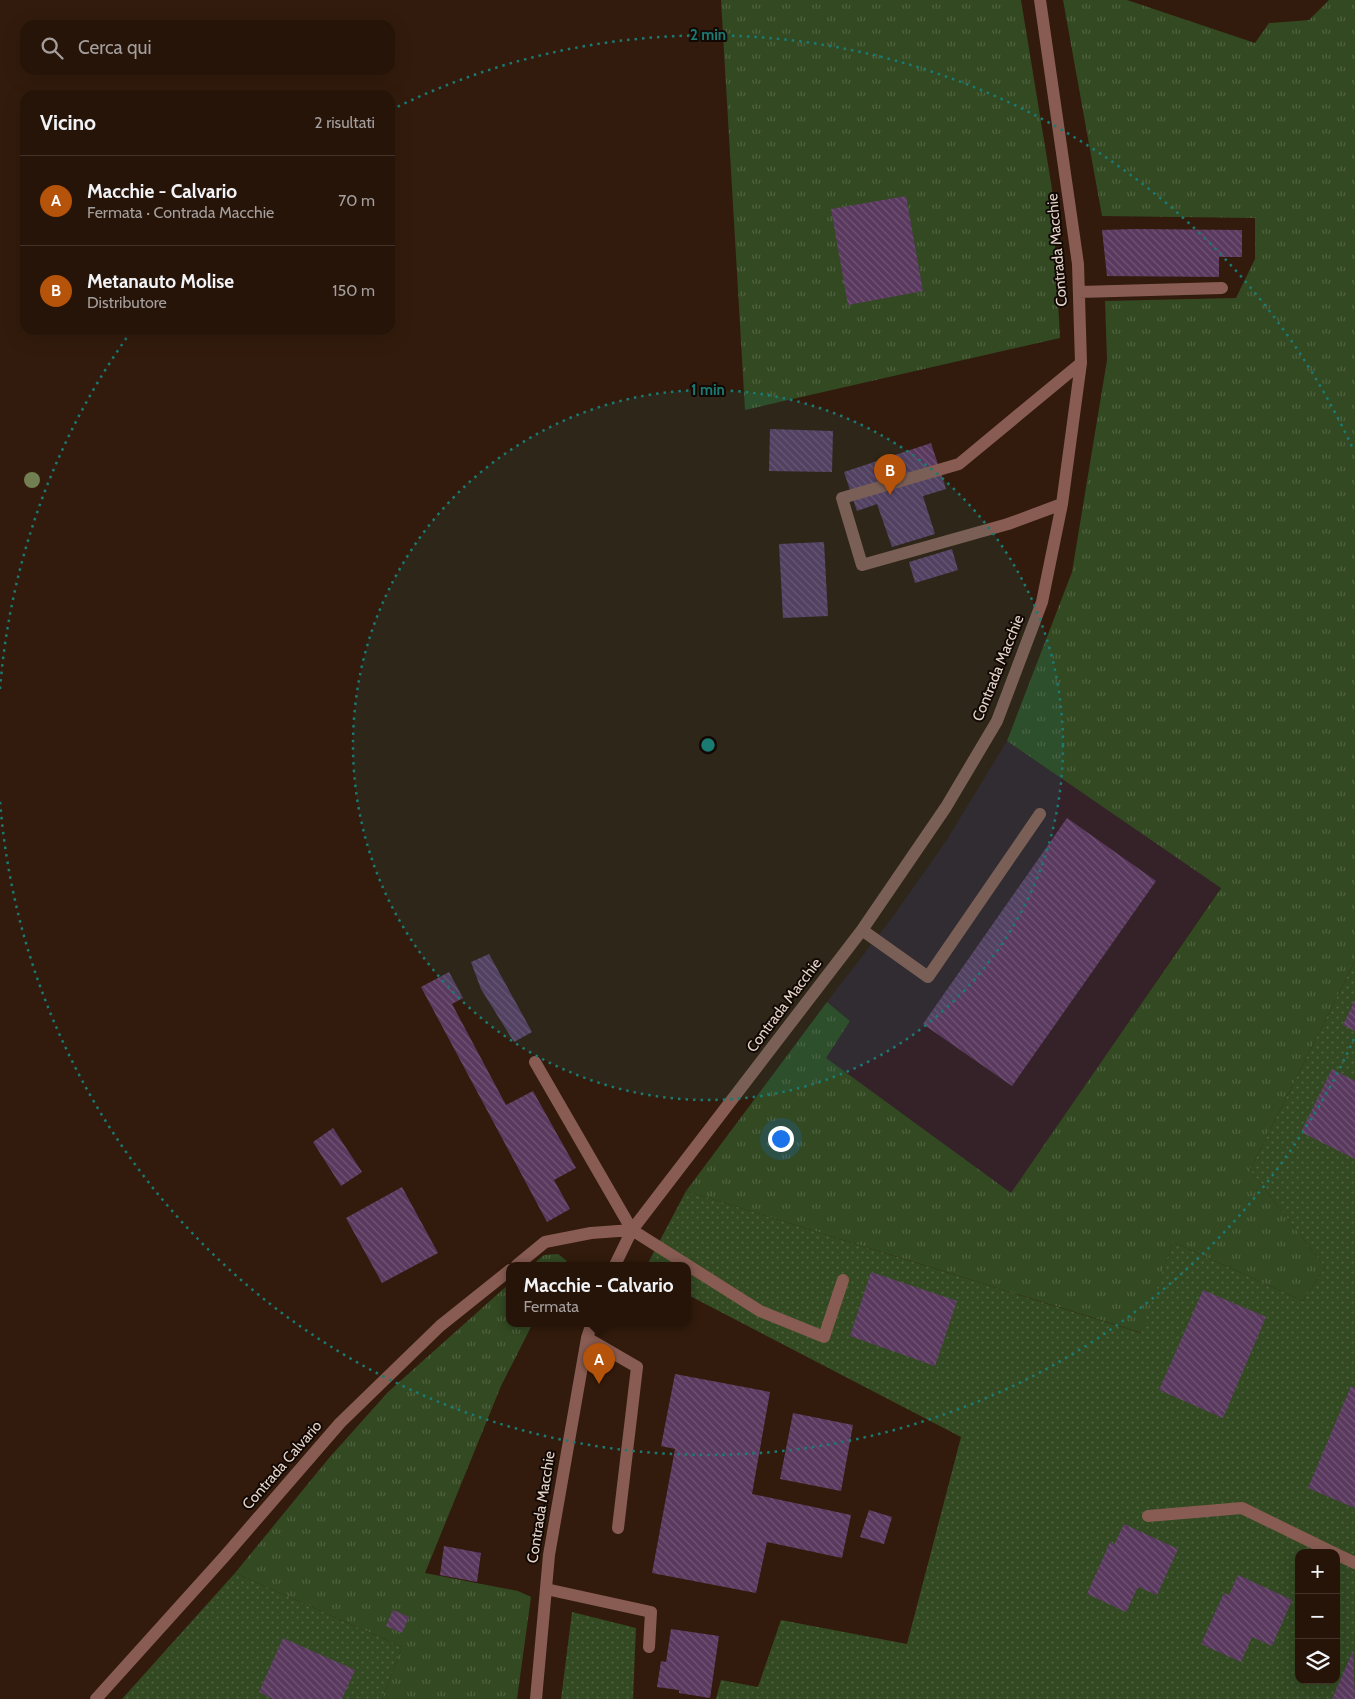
<!DOCTYPE html>
<html lang="it">
<head>
<meta charset="utf-8">
<style>
  :root { --surface:#261409; --page:#2e1d12; --text:#f1f3f6; --muted:#a49e9c; --line:#42332a; --accent:#b45309 }
  body { margin:0; font-family:Cabin,sans-serif; background:var(--page); color:var(--text) }
  .controls { position:absolute; right:15px; bottom:15px; display:grid; overflow:hidden; border-radius:10px; box-shadow:0 5px 20px #0002 }
  .controls button { width:45px; height:45px; display:grid; place-items:center; padding:0; border:0; border-bottom:1px solid var(--line); background:var(--surface); color:var(--text); font:25px sans-serif }
  .you { position:absolute; left:780px; top:1138px; width:18px; height:18px; margin:-12px; border:4px solid #fff; border-radius:50%; background:#1a73e8; box-shadow:0 0 0 8px #1a73e833 }
  .badge { display:grid; place-items:center; width:32px; height:32px; border-radius:50%; background:var(--accent); color:#fff; font-size:16px; font-weight:700 }
  .pin { position:absolute; translate:-50% -41px; filter:drop-shadow(0 1px 2px #0008) }
  .pin::after { content:''; position:absolute; top:26px; width:18px; height:15px; background:inherit; clip-path:polygon(0 0,100% 0,50% 100%) }
  .popup { position:absolute; left:506px; top:1262px; width:185px; height:65px; box-sizing:border-box; display:grid; place-content:center; border-radius:10px; background:var(--surface); filter:drop-shadow(0 1px 4px #0005); font-size:16px; white-space:nowrap; color:var(--muted) }
  .popup b { font-size:19px; color:var(--text) }
  .popup::after { content:''; position:absolute; left:50%; top:100%; margin-left:-10px; border:10px solid transparent; border-top-color:var(--surface) }
  .list { margin:0; padding:0; list-style:none }
  h2 { display:flex; justify-content:space-between; align-items:center; height:65px; margin:0; padding:0 20px; font-size:21px }
  h2 small { font-size:16px; font-weight:400; color:var(--muted) }
  .list li { display:grid; grid-template-columns:32px 1fr auto; gap:15px; align-items:center; box-sizing:border-box; height:90px; padding:0 20px; border-top:1px solid var(--line) }
  .list b { display:block; font-size:19px; white-space:nowrap }
  .list p { margin:0; font-size:16px; white-space:nowrap; color:var(--muted) }
  .list em { font-size:16px; font-style:normal; color:var(--muted) }
  .icon { flex:none; width:28px; height:28px; fill:none; stroke:currentColor; stroke-width:2; stroke-linecap:round; stroke-linejoin:round }
  .map { position:relative; flex:none; width:1355px; height:1699px; overflow:hidden }
  .search { position:absolute; background:var(--surface); box-shadow:0 5px 20px #0002; left:20px; top:20px; width:375px; height:55px; display:flex; align-items:center; gap:12px; box-sizing:border-box; padding:0 18px; border-radius:15px; color:var(--muted); font-size:19px }
  .panel { position:absolute; background:var(--surface); box-shadow:0 5px 20px #0002; left:20px; top:90px; width:375px; height:245px; border-radius:15px }
  .map>svg:first-child { display:block }
  .industrial { fill:#352229 }
  .grass { fill:url(#grass-tufts) }
  .garden { fill:url(#garden-dots); fill-rule:evenodd }
  .building { fill:url(#building-back-hatch) }
  .lines { fill:none; stroke-linecap:round; stroke-linejoin:round }
  .minor { stroke:#885c52; stroke-width:12 }
  .tree { fill:#727f52 }
  .ring { fill:none; stroke:#1a7b73; stroke-width:2.5; stroke-dasharray:2.5 5 }
  .labels { text-anchor:middle; dominant-baseline:central; stroke-width:4; stroke-linejoin:round; paint-order:stroke }
  .street-label { font-size:15px; fill:#e4d5cb; stroke:#120804 }
  .centre { fill:#1a7b73; stroke:#120804; stroke-width:2.5 }
  .ring-label { font-size:15px; text-anchor:middle; font-weight:bold; fill:#1a7b73; stroke:#120804; stroke-width:4; stroke-linejoin:round; paint-order:stroke }
</style>
</head>
<body>
<div class="map">
<svg width="1355" height="1699" viewBox="0 0 1355 1699">
  <defs>
    <pattern id="grass-tufts" width="24" height="20" patternUnits="userSpaceOnUse" patternTransform="scale(1.25)"><rect width="24" height="20" fill="#324922"/><path d="M3 7l-1-3M5 7V3M7 7l1-3M15 17l-1-3M17 17v-4M19 17l1-3" fill="none" stroke="#506241"/></pattern>
    <pattern id="garden-dots" width="8" height="8" patternUnits="userSpaceOnUse" patternTransform="scale(1.25)"><rect width="8" height="8" fill="#324922"/><path d="M2 2h.1M6 6h.1" fill="none" stroke="#506241" stroke-width="1.8" stroke-linecap="round"/></pattern>
    <pattern id="building-back-hatch" width="6" height="6" patternUnits="userSpaceOnUse" patternTransform="scale(1.25)"><rect width="6" height="6" fill="#5a395f"/><path d="M-1 5l2 2M0 0l6 6M5-1l2 2" fill="none" stroke="#725575"/></pattern>
  </defs>
  <rect width="100%" height="100%" fill="#321b0c"/>
  <!-- industrial -->
  <path class="industrial" d="M1007,741L1221,887L1011,1194L825,1058L850,1021L827,1002L894,915L946,841Z"/>
  <!-- grass -->
  <path class="grass" d="M721,0H1021L1052,189L1060,338L745,410Z
    M1063,0H1127L1255,43L1269,23L1309,20L1329,0H1355V961L1250,1170L1325,1267L1303,1301L1173,1242L1142,1333L686,1191L827,1002L850,1021L826,1058L1011,1193L1221,888L1007,741L1072,572L1107,360L1105,301L1236,298L1255,259V218L1102,216Z
    M558,1254L567,1261L562,1265H532L544,1255Z
    M510,1283V1323H533L501,1386L425,1573L518,1591L531,1597L517,1699H382L402,1647L235,1573L329,1458L388,1392Z"/>
  <!-- garden -->
  <path class="garden" d="M1355,961V1699H716L721,1680L758,1687L781,1620L907,1644L961,1437L688,1295V1265H647L686,1191L1141,1333L1173,1242L1303,1301L1325,1267L1250,1170ZM1299,1553H1336V1680H1299Z
    M235,1573L402,1647L382,1699H122Z
    M572,1612L636,1628L633,1699H561Z"/>
  <!-- building -->
  <path class="building" d="M906,196L923,291L848,305L831,209Z
    M1134,229L1242,230V257H1219V277L1107,276L1102,230Z
    M770,429L833,431L832,472L769,471Z
    M931,443L946,489L923,496L935,534L892,547L877,504L857,511L844,472Z
    M824,542L828,616L783,618L779,544Z
    M952,549L958,570L915,583L909,562Z
    M1067,818L1156,881L1012,1086L923,1024Z
    M489,954L532,1032L514,1042L481,989L471,962Z
    M449,972L463,998L452,1004L506,1105L533,1091L576,1168L554,1180L570,1209L547,1222L421,987Z
    M1355,1000V1031L1343,1025Z
    M1332,1069L1355,1081V1159L1301,1132Z
    M333,1128L362,1172L341,1186L313,1142Z
    M402,1187L438,1253L382,1283L346,1218Z
    M871,1272L957,1301L935,1366L850,1336Z
    M1203,1290L1266,1317L1223,1418L1159,1390Z
    M675,1374L770,1392L752,1494L851,1515L842,1558L767,1542L756,1593L652,1573L675,1449L661,1446Z
    M1351,1386L1355,1388V1508L1308,1488Z
    M793,1413L853,1425L841,1491L780,1479Z
    M869,1510L892,1517L884,1544L860,1537Z
    M1124,1524L1178,1549L1157,1595L1138,1587L1126,1612L1087,1594L1110,1542L1114,1545Z
    M444,1546L481,1553L477,1582L440,1575Z
    M1238,1575L1292,1600L1272,1646L1252,1637L1241,1662L1201,1644L1224,1593L1229,1595Z
    M393,1610L409,1617L402,1633L386,1626Z
    M671,1629L719,1636L710,1698L679,1693V1690L657,1687L661,1661L666,1662Z
    M283,1638L355,1670L342,1699H273L259,1692Z
    M1353,1651L1355,1699H1332Z"/>
  <g class="lines">
    <!-- minor -->
    <path class="minor" d="M1079,292L1222,288
      M1062,504L1008,524L862,565L842,498L959,464L1081,363
      M862,930L928,977L1040,814
      M535,1062L632,1230L760,1311L824,1337L843,1280
      M517,1265L545,1242L591,1233L632,1230
      M615,1265L632,1230L862,930L946,807L997,721L1042,602L1062,504L1081,363L1078,264L1040,0
      M587,1338L637,1367L618,1528
      M1148,1516L1242,1508L1334,1553
      M1336,1554L1355,1563
      M546,1589L651,1612L649,1647
      M96,1699L224,1557L340,1423L440,1326L510,1270
      M536,1699L549,1555L587,1338L592,1323"/>
  </g>
  <!-- trees -->
  <circle class="tree" cx="32" cy="480" r="8"/>
  <!-- distance rings -->
  <circle cx="708" cy="745" r="355" fill="#1a7b73" fill-opacity=".12"/>
  <g class="ring">
    <circle cx="708" cy="745" r="355"/>
    <path d="M1354 1039A710 710 0 0 1 0 801M0 689A710 710 0 0 1 130 333M391 110A710 710 0 0 1 1354 451"/>
  </g>
  <g class="labels">
    <!-- street labels -->
    <g class="street-label">
      <text transform="translate(1057 250) rotate(-95)">Contrada Macchie</text>
      <text transform="translate(998 668) rotate(-68)">Contrada Macchie</text>
      <text transform="translate(784 1005) rotate(-53)">Contrada Macchie</text>
      <text transform="translate(282 1465) rotate(-49)">Contrada Calvario</text>
      <text transform="translate(541 1507) rotate(-81)">Contrada Macchie</text>
    </g>
  </g>
  <circle cx="708" cy="745" r="8" class="centre"/>
  <g class="ring-label">
    <text x="708" y="40">2 min</text>
    <text x="708" y="395">1 min</text>
  </g>
</svg>
<div class="controls">
<button>+</button>
<button>−</button>
<button><svg class="icon" aria-label="layers" viewBox="0 0 24 24"><path d="M12 4l9 5-9 5-9-5zM3 14l9 5 9-5"/></svg></button>
</div>
<div class="you"></div>
<div class="pin badge" style="left:599px;top:1384px">A</div>
<div class="popup"><b>Macchie - Calvario</b>Fermata</div>
<div class="pin badge" style="left:890px;top:495px">B</div>
<div class="search"><svg class="icon" aria-label="search" viewBox="0 0 24 24"><circle cx="10" cy="10" r="6"/><path d="M15 15l6 6"/></svg>Cerca qui</div>
<section class="panel">
<h2>Vicino<small>2 risultati</small></h2>
<ul class="list">
<li><span class="badge">A</span><div><b>Macchie - Calvario</b><p>Fermata · Contrada Macchie</p></div><em>70 m</em></li>
<li><span class="badge">B</span><div><b>Metanauto Molise</b><p>Distributore</p></div><em>150 m</em></li>
</ul>
</section>
</div>
</body>
</html>
